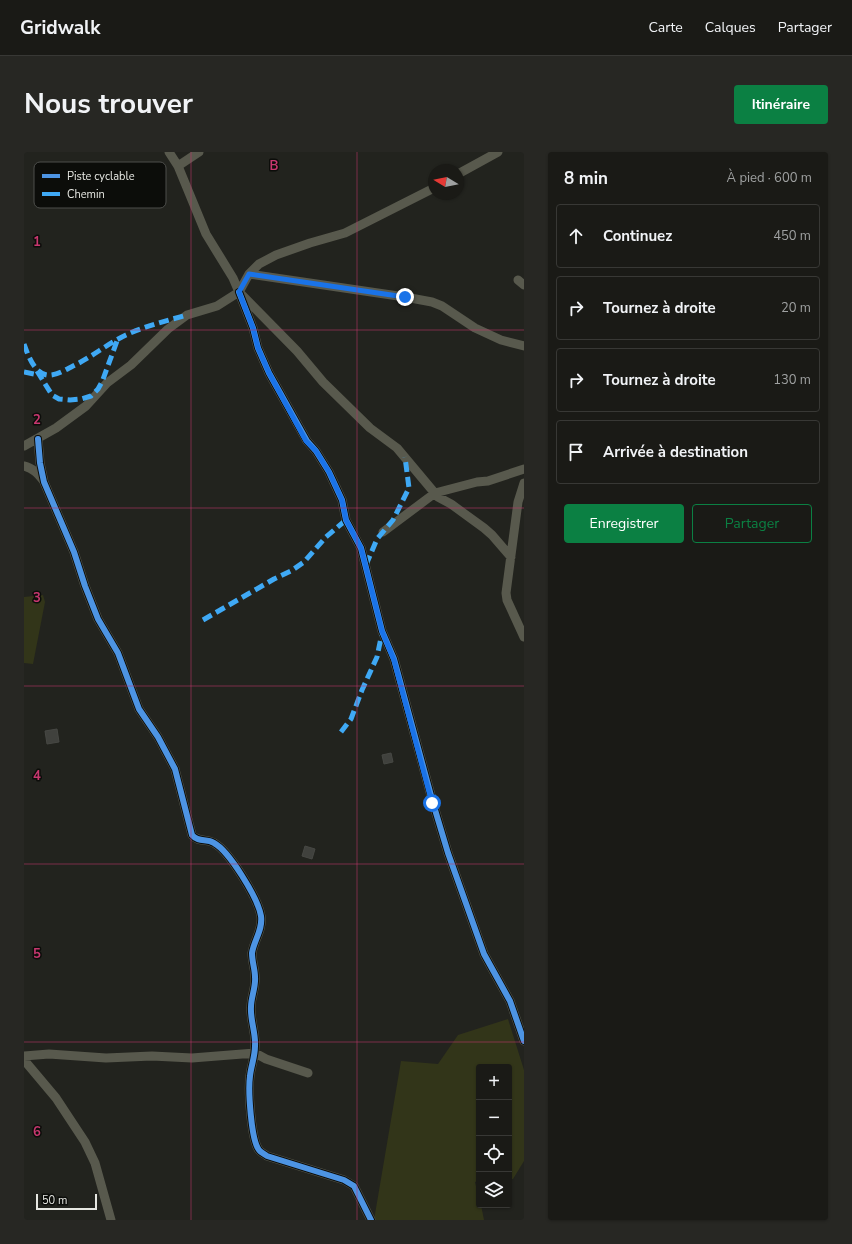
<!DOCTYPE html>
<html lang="fr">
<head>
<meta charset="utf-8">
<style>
  :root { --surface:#1a1a16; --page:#272723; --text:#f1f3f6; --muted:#9fa1a1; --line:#383835; --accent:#0b8043 }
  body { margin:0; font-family:"Nunito Sans",sans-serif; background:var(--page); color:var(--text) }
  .controls { position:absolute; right:12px; bottom:12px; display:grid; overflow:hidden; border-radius:4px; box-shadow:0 1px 3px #0004 }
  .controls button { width:36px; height:36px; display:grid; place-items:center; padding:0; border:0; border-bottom:1px solid var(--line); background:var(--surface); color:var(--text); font:20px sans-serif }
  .compass { position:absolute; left:404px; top:12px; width:36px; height:36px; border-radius:50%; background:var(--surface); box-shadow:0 1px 3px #0004; rotate:280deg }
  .scale { position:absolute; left:12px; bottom:10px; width:61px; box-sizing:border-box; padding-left:4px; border:2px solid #e6e7e2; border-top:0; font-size:11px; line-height:14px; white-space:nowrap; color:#e6e7e2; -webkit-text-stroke:3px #0c0d0a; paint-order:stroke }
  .stop { position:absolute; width:12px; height:12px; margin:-9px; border:3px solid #1a73e8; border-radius:50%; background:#fff }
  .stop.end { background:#1a73e8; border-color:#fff; box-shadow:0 1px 4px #0008 }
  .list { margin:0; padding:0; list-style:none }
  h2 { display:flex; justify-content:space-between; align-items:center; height:52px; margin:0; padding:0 16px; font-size:17px }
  h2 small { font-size:13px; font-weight:400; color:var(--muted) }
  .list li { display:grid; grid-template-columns:26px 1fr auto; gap:12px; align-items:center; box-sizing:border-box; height:64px; margin:0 8px 8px; padding:0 8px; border:1px solid var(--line); border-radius:4px }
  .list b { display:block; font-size:15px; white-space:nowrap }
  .list em { font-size:13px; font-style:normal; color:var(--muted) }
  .actions { display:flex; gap:8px; padding:12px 16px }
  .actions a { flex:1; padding:9px 0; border:1px solid var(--accent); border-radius:4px; text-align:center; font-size:14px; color:var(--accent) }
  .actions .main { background:var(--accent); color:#fff }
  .icon { flex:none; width:22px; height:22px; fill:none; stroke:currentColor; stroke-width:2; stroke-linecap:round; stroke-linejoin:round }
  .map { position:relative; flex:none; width:500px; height:1068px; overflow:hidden; border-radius:4px }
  header { display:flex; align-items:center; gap:24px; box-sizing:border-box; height:56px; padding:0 20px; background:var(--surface); border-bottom:1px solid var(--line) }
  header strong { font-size:19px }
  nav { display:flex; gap:22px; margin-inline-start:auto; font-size:14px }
  .intro { display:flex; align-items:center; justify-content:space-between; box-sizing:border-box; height:96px; padding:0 24px }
  h1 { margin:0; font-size:28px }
  .button { padding:10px 18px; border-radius:4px; background:var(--accent); color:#fff; font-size:14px; font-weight:700 }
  main { display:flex; gap:24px; padding:0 24px }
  aside { flex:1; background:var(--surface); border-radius:4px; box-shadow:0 1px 3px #0004 }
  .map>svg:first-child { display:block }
  .green { fill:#323519 }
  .building { fill:#40413d; stroke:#474844 }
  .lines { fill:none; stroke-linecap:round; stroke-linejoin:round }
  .street { stroke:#58594d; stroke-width:9 }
  .quiet { stroke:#3fa9f5; stroke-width:5; stroke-dasharray:10 5; stroke-linecap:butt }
  .cycleway-casing { stroke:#0c0d0a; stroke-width:8 }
  .cycleway { stroke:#4d94e3; stroke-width:6 }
  .route { stroke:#1a73e8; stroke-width:5 }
  .grid { fill:none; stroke:#c7376f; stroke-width:1; stroke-opacity:0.55 }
  .key { fill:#0c0d0a; stroke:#4d4e4b; stroke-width:1 }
  .key-label { font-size:11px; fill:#e6e7e2 }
  .grid-label { font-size:13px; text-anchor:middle; font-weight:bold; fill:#c7376f; stroke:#0c0d0a; stroke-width:3; stroke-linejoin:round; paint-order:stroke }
</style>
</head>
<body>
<header>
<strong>Gridwalk</strong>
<nav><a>Carte</a><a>Calques</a><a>Partager</a></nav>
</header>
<div class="intro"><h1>Nous trouver</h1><a class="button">Itinéraire</a></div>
<main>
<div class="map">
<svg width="500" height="1068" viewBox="0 0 500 1068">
  <rect width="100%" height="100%" fill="#22231e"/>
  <!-- green -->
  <path class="green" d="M19,443L21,450L9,512L0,511V445Z
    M484,867L500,918V1009L489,1027H485V915H455V1029L451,1030L455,1046V1053H457L460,1068H350L377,909L414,912L434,883Z"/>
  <!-- building -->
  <path class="building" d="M33,577L35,590L23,592L21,579Z
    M367,601L369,610L360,612L358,603Z
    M281,694L291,697L288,707L278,704Z"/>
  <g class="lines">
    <!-- street -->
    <path class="street" d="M145,0L154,14L182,82L209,126L215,140L273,199L299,230L346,276L373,296L414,345L427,352L460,376L468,383L487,405
      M154,14L175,0
      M434,22L474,0
      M225,122L381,145L408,150L418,154L451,176L477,188L500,194
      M494,128L500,133
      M215,140L229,176L234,196L245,221L283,289L292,299L305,320L318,348L322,368L337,396L358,479L370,507L409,651L424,701L460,802L486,849L500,889
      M14,287L16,311L20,330L50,400L61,434L74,467L94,501L115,557L134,585L151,617L168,683C175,691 182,686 190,691C205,699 234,746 237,764C239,778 230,788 228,801C228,810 231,817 231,825C232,835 227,845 227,855C226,868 232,881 231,894C231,905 227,914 226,924C224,938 227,988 235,998C237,1001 241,1002 243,1004L320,1028L330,1034L347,1068
      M0,294L32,276L62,254L83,231L107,213L144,177L163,163L193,154L215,140L225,122L235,112L252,103L286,91L321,81L410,36
      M0,314C9,316 14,322 19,328
      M500,331L494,350L482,441L483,448L500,485
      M359,380L411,341L453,330L464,329L500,317
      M0,904L25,902L82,906L128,904L168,906L231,901L242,907L284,921
      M0,908L32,946L61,990L71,1011L87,1068"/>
    <!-- quiet -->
    <path class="quiet" d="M0,192C4,203 10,221 23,223C32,224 41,218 49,214C68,205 83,192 102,183C121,174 142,169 163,163
      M13,219L28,243L35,247L46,248L57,247L67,244L74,237L78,230L93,189
      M0,220L15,223
      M342,413L353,387L369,368L385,336L381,305
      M179,468L250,427L267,419L280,410L302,385L322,368
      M317,580L327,567L338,538L353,505L358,481"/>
    <defs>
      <path id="cycleway" d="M215,140L229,176L234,196L245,221L283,289L292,299L305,320L318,348L322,368L337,396L358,479L370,507L409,651L424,701L460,802L486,849L500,889
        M14,287L16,311L20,330L50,400L61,434L74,467L94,501L115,557L134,585L151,617L168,683C175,691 182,686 190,691C205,699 234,746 237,764C239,778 230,788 228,801C228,810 231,817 231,825C232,835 227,845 227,855C226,868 232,881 231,894C231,905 227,914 226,924C224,938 227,988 235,998C237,1001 241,1002 243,1004L320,1028L330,1034L347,1068"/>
    </defs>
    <!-- cycleway casing -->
    <use href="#cycleway" class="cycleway-casing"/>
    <!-- cycleway -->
    <use href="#cycleway" class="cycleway"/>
  </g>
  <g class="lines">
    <!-- route -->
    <path class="route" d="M381,145L225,122L215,140L229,176L234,196L245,221L282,289L292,299L305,320L318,348L322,368L337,396L358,479L370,508L408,651"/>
  </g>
  <!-- grid -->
  <path class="grid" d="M167,0V1068M333,0V1068M0,178H500M0,356H500M0,534H500M0,712H500M0,890H500"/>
  <!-- legend -->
  <rect x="10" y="10" width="132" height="46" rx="6" class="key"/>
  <rect x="18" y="22" width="18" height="4" fill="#4d94e3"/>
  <rect x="18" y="40" width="18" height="4" fill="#3fa9f5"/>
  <g class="key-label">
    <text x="43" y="28">Piste cyclable</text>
    <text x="43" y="46">Chemin</text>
  </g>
  <g class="grid-label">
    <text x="250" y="18">B</text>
    <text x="13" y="94">1</text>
    <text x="13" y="272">2</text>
    <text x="13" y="450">3</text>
    <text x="13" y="628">4</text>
    <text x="13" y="806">5</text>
    <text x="13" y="984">6</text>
  </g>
</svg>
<div class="controls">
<button>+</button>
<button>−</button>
<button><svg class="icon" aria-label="locate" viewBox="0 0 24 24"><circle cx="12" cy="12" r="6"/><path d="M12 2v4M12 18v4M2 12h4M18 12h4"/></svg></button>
<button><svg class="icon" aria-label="layers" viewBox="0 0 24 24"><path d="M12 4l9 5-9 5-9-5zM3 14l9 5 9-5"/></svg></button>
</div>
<svg class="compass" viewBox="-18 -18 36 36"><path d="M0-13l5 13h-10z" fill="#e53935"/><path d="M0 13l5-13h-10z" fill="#9fa1a1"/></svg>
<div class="scale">50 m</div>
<div class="stop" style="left:408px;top:651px"></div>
<div class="stop end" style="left:381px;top:145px"></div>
</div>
<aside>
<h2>8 min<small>À pied · 600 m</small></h2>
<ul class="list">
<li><svg class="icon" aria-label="ahead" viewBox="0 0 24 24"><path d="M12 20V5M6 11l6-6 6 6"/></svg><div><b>Continuez</b></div><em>450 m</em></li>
<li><svg class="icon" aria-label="right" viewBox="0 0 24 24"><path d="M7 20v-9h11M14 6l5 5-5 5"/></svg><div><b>Tournez à droite</b></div><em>20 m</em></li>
<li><svg class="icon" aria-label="right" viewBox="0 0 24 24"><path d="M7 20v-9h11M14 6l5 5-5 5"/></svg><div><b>Tournez à droite</b></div><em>130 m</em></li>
<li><svg class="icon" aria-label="arrive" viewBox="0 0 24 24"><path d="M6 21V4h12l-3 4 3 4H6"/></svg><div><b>Arrivée à destination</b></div></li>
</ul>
<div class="actions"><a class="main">Enregistrer</a><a>Partager</a></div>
</aside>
</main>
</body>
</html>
